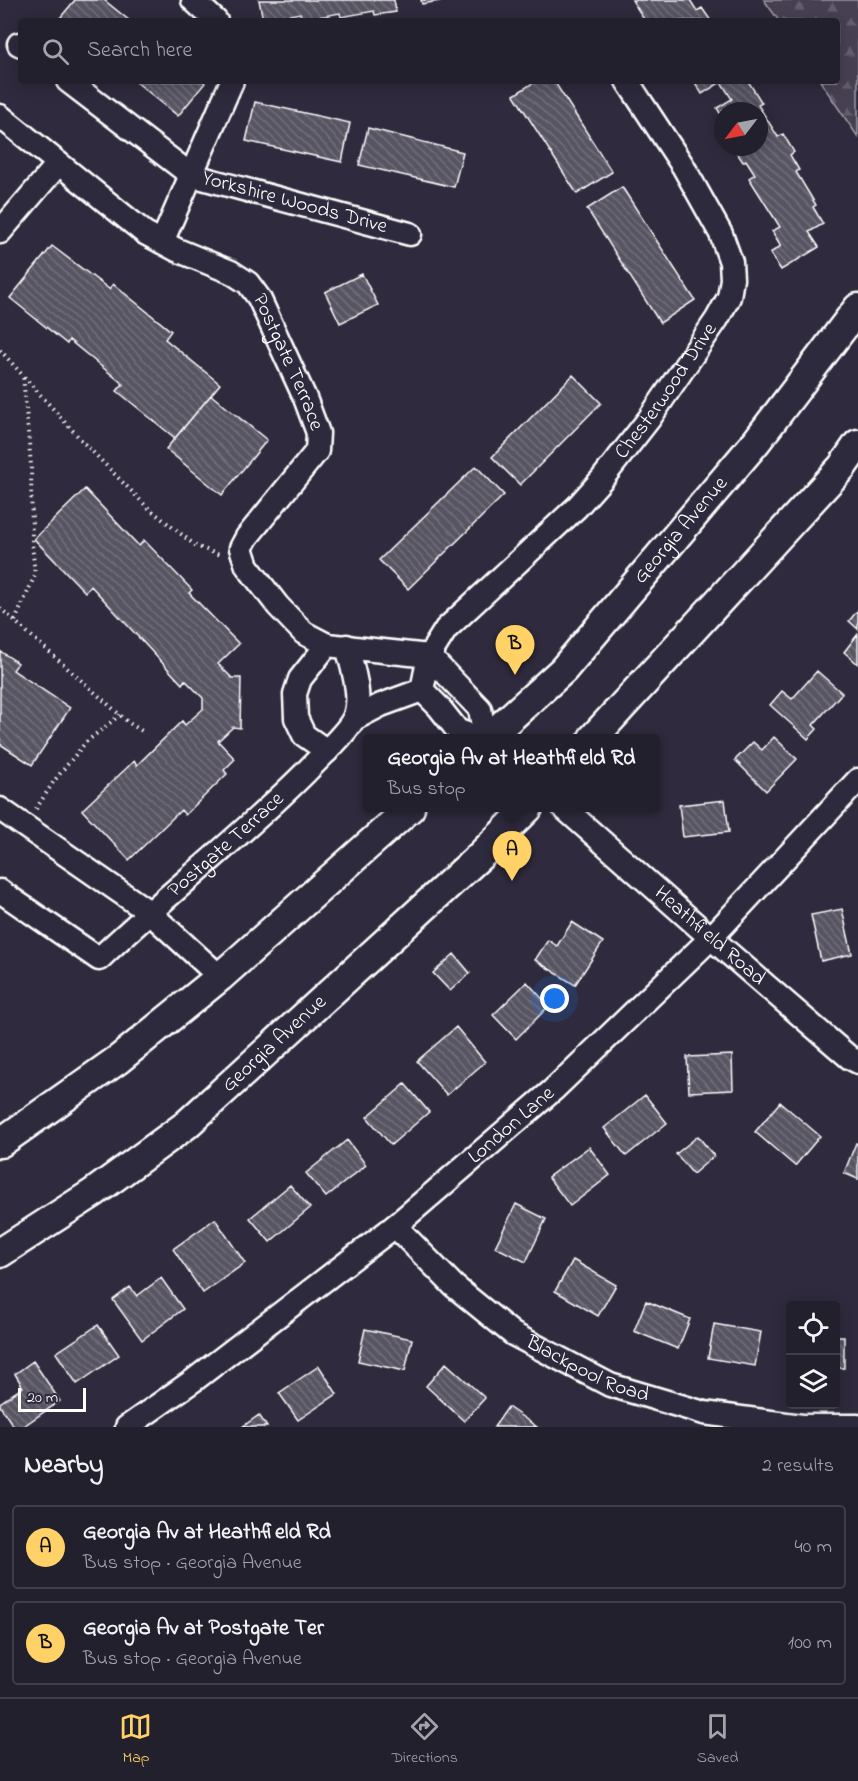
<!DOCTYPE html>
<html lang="en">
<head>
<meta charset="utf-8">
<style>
  :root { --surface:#23202e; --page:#2b2836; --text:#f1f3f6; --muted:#a3a3aa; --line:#403e4a; --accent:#ffd166 }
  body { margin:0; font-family:"Indie Flower",sans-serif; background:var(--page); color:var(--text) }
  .controls { position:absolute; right:18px; bottom:18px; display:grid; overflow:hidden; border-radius:6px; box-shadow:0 3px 15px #0003 }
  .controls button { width:54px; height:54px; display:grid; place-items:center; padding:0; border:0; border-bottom:2px solid var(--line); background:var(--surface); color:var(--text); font:30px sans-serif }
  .compass { position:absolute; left:714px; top:102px; width:54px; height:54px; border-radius:50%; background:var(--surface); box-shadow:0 3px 15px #0003; rotate:238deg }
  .scale { position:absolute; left:18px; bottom:15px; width:68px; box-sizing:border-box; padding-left:6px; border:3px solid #fff; border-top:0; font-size:16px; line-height:21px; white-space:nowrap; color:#fff; -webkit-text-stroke:4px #2f2a3d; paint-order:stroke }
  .you { position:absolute; left:555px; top:999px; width:21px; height:21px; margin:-15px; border:4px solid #fff; border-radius:50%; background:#1a73e8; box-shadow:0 0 0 9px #1a73e833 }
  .badge { display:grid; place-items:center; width:39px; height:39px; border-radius:50%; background:var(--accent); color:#111; font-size:20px; font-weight:700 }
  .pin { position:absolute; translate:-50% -50px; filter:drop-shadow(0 2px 3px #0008) }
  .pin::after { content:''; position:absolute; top:32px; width:21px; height:18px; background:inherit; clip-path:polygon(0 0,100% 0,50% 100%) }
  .popup { position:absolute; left:363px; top:734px; width:297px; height:78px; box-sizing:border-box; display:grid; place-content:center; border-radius:6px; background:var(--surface); filter:drop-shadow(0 2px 4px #0005); font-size:20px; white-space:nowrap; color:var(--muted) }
  .popup b { font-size:22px; color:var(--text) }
  .popup::after { content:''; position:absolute; left:50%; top:100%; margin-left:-12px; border:12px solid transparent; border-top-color:var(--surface) }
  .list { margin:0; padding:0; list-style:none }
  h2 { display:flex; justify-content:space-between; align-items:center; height:78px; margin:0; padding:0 24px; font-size:26px }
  h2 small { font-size:20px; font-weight:400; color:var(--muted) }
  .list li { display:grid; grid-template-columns:39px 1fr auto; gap:18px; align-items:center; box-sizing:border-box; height:84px; margin:0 12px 12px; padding:0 12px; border:2px solid var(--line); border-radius:6px }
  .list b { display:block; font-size:22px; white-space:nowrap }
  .list p { margin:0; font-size:20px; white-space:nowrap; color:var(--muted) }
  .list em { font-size:20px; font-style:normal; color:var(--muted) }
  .icon { flex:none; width:33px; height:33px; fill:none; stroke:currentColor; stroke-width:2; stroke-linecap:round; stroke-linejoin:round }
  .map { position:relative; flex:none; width:858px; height:1427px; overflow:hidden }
  .search { position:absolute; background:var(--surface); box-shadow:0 3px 15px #0003; left:18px; right:18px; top:18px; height:66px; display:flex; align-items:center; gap:15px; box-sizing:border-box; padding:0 21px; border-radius:6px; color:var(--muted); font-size:22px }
  .sheet { height:270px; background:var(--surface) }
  nav { display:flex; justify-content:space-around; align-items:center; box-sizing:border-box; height:84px; border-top:2px solid var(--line); background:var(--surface); font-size:16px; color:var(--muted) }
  nav a { display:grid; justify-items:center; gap:3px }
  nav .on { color:var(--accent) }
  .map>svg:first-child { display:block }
  .forest { fill:url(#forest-firs); stroke:#a2a0a8; stroke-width:1.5 }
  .building { fill:url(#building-back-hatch); stroke:#fff; stroke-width:1.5 }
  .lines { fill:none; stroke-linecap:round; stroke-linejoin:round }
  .minor-casing { stroke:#fff; stroke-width:27 }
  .major-casing { stroke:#fff; stroke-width:33 }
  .path { stroke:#fff; stroke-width:4; stroke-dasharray:1.5 4.5; stroke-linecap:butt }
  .minor { stroke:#2f2a3d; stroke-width:22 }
  .major { stroke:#2f2a3d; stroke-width:28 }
  .labels { text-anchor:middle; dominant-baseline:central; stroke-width:5; stroke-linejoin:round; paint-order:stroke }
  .street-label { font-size:21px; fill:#fff; stroke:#2f2a3d }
</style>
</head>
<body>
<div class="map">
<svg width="858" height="1427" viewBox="0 0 858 1427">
  <defs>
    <pattern id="forest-firs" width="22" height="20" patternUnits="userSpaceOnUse" patternTransform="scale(1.5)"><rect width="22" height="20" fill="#464152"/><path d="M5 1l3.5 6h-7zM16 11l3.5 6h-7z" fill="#625e6c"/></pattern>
    <pattern id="building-back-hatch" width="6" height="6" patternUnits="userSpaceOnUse" patternTransform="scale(1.5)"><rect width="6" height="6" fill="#595564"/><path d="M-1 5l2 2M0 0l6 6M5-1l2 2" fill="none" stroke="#726e7b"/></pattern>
  </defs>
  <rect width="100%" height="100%" fill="#2f2a3d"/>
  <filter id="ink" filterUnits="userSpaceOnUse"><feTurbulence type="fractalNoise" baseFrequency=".0167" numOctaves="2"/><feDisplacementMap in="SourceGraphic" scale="12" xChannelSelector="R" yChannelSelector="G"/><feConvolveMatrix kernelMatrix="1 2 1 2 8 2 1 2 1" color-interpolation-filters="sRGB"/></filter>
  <g filter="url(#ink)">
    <!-- forest -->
    <path class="forest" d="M764,0H858V137L820,81H837V21H779Z"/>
    <!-- building -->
    <path class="building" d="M75,0H104L130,21H63L60,18Z
      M259,0H394L396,12L375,15L374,11L341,17L340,13L302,20L300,13L263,20Z
      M421,0H446L422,4Z
      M632,0H690L697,11L702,8L711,21H645Z
      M135,81H202L205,83L178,116Z
      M536,81H554L612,172L577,194L514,95Z
      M694,81H748L762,103L758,105L778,137L783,134L794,152L790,155L799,170L796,172L816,205L813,207L823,224L809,232L819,247L781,270L770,253L781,246L772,231L780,227L749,178L755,174L746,160L743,162L733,147H759V111H723V118L717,108L732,99L721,82L702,94Z
      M255,102L350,123L342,162L246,141Z
      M368,128L463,152L454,187L359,165Z
      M622,187L695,300L660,323L587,209Z
      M52,246L109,289L113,284L171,331L165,339L220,384L175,438L117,391L123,384L69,340L67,344L10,298Z
      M362,274L378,305L340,323L325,292Z
      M573,375L601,403L520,485L492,457Z
      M211,395L267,440L222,495L166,449Z
      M476,466L504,495L408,589L379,560Z
      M85,489L139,546L144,540L192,590L189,593L239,644L218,664L232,678H241L240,728L233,727L218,741L235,759L224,770L227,774L185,815L181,810L129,860L82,810L134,761L137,765L182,721L185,725L203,709V698L185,680L182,684L91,586L85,592L34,539Z
      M858,610V629L849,621Z
      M858,634V664L844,652Z
      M0,651L18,663L13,670L70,708L32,765L0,744Z
      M817,671L842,693L813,725L817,729L808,739L770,705L782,691L792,699Z
      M774,737L797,759L766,791L735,760L753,742L762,750Z
      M725,800L729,832L683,837L679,805Z
      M842,909L852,954L821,961L811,915Z
      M572,922L603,942L575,985L535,960L548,940L557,946Z
      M454,954L470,973L450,991L433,973Z
      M527,982L549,1006L516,1039L493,1015Z
      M456,1027L485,1062L447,1095L417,1061Z
      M732,1055L733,1090L689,1092L687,1057Z
      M405,1084L429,1112L391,1145L367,1117Z
      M645,1095L667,1123L626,1156L604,1128Z
      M780,1102L820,1136L795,1166L755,1132Z
      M698,1136L714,1156L693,1174L676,1154Z
      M347,1140L366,1165L326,1197L306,1173Z
      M856,1143L858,1144V1179L844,1173Z
      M589,1147L610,1175L570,1206L548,1177Z
      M290,1185L310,1208L270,1242L250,1218Z
      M516,1204L546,1219L526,1262L495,1247Z
      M215,1219L245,1263L203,1293L173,1249Z
      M573,1260L616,1285L598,1316L555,1291Z
      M161,1278L183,1309L142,1340L113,1300L130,1287L137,1296Z
      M646,1301L690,1319L678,1349L634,1331Z
      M714,1324L761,1332L755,1366L708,1358Z
      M98,1325L119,1355L77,1384L56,1353Z
      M365,1329L412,1339L405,1371L358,1361Z
      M836,1336H844V1368H836Z
      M33,1361L60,1401L22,1427H14L0,1406V1403L23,1387L15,1374Z
      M446,1363L485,1398L464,1421L426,1386Z
      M319,1366L337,1394L298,1420L279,1393Z
      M508,1407L537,1427H494Z
      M259,1415L267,1427H242Z"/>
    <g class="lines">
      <defs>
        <g id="minor">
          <path d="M193,0L216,21"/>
          <path d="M19,44L21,45"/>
          <path id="s1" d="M68,81L191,175L410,234"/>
          <path id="s2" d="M0,116L145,233L177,250L231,272L248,283L259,298L305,398L318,433L317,451L247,537L241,548L247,566L278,606L304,633L327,645L429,656L480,709L485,738"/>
          <path d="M0,232L58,164"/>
          <path d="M162,242L232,81"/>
          <path id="s3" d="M422,690L429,656L446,629L577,507L602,479L649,419L717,319L729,297L732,279L731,262L721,234L683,166L627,81"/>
          <path d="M422,690L439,707L458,731L479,738"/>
          <path d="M354,719L381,705L422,690"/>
          <path d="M327,751L304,735L296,718L295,694L300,679L327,645"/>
          <path id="s4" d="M564,808L711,938L850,1058L858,1062"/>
          <path d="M0,809L149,912L220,977"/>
          <path id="s5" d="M0,891L99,959C166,895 240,838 306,772C317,760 348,732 354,718C363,697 352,667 347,646"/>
          <path id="s6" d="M395,1226L454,1286L513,1334L610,1385L704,1413L802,1426H858"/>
          <path id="s7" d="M127,1427L194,1380L395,1226L553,1090L711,938L858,780"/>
        </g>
        <g id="major">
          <path id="s8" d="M488,738L563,670L756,442L858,308"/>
          <path d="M593,738L842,467L858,444"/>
          <path d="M0,1143L119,1059L220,977L410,808"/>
          <path id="s9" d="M0,1253L93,1193L186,1125L482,854L528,808"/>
        </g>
      </defs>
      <!-- minor casing -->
      <use href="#minor" class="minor-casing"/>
      <!-- major casing -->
      <use href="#major" class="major-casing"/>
      <!-- path -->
      <path class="path" d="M0,350L83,442L146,506L196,546L222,556
        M0,608L129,723L142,731
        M15,621L35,575L32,543L31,465L23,375
        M36,809L54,781L86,742L120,715"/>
      <!-- minor -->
      <use href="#minor" class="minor"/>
      <!-- major -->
      <use href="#major" class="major"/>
    </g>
  </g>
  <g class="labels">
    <!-- street labels -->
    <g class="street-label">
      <text stroke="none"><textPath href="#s1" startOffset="262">Yorkshire Woods Drive</textPath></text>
      <text stroke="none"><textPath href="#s2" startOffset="390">Postgate Terrace</textPath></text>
      <text stroke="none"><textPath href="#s3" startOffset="392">Chesterwood Drive</textPath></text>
      <text stroke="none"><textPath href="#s8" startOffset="284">Georgia Avenue</textPath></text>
      <text stroke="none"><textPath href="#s5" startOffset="291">Postgate Terrace</textPath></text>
      <text stroke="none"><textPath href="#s4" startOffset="194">Heathfield Road</textPath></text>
      <text stroke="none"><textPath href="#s9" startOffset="346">Georgia Avenue</textPath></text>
      <text stroke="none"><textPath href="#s7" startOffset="489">London Lane</textPath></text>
      <text stroke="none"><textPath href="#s6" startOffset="243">Blackpool Road</textPath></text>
    </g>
  </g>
</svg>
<div class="controls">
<button><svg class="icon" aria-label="locate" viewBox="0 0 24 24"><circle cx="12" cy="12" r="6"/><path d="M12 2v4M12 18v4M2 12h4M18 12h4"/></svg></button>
<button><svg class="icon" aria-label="layers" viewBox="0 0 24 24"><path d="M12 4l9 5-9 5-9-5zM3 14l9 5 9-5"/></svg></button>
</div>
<svg class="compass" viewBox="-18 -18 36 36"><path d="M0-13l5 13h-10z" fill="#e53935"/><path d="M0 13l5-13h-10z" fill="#a3a3aa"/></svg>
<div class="scale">20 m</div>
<div class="you"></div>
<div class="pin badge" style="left:512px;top:881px">A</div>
<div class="popup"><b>Georgia Av at Heathfield Rd</b>Bus stop</div>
<div class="pin badge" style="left:515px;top:675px">B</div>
<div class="search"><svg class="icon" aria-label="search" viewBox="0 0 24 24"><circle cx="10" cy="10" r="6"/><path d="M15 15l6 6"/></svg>Search here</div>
</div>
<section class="sheet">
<h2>Nearby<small>2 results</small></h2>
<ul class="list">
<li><span class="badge">A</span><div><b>Georgia Av at Heathfield Rd</b><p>Bus stop · Georgia Avenue</p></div><em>40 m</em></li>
<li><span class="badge">B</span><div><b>Georgia Av at Postgate Ter</b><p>Bus stop · Georgia Avenue</p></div><em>100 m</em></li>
</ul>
</section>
<nav>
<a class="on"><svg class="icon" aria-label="map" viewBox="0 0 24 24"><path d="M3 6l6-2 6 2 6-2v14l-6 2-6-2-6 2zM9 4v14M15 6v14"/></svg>Map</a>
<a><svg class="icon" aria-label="directions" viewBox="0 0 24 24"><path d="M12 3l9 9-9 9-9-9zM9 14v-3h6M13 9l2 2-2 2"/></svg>Directions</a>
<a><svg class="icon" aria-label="saved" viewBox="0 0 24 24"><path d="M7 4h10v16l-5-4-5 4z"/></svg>Saved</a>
</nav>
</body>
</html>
